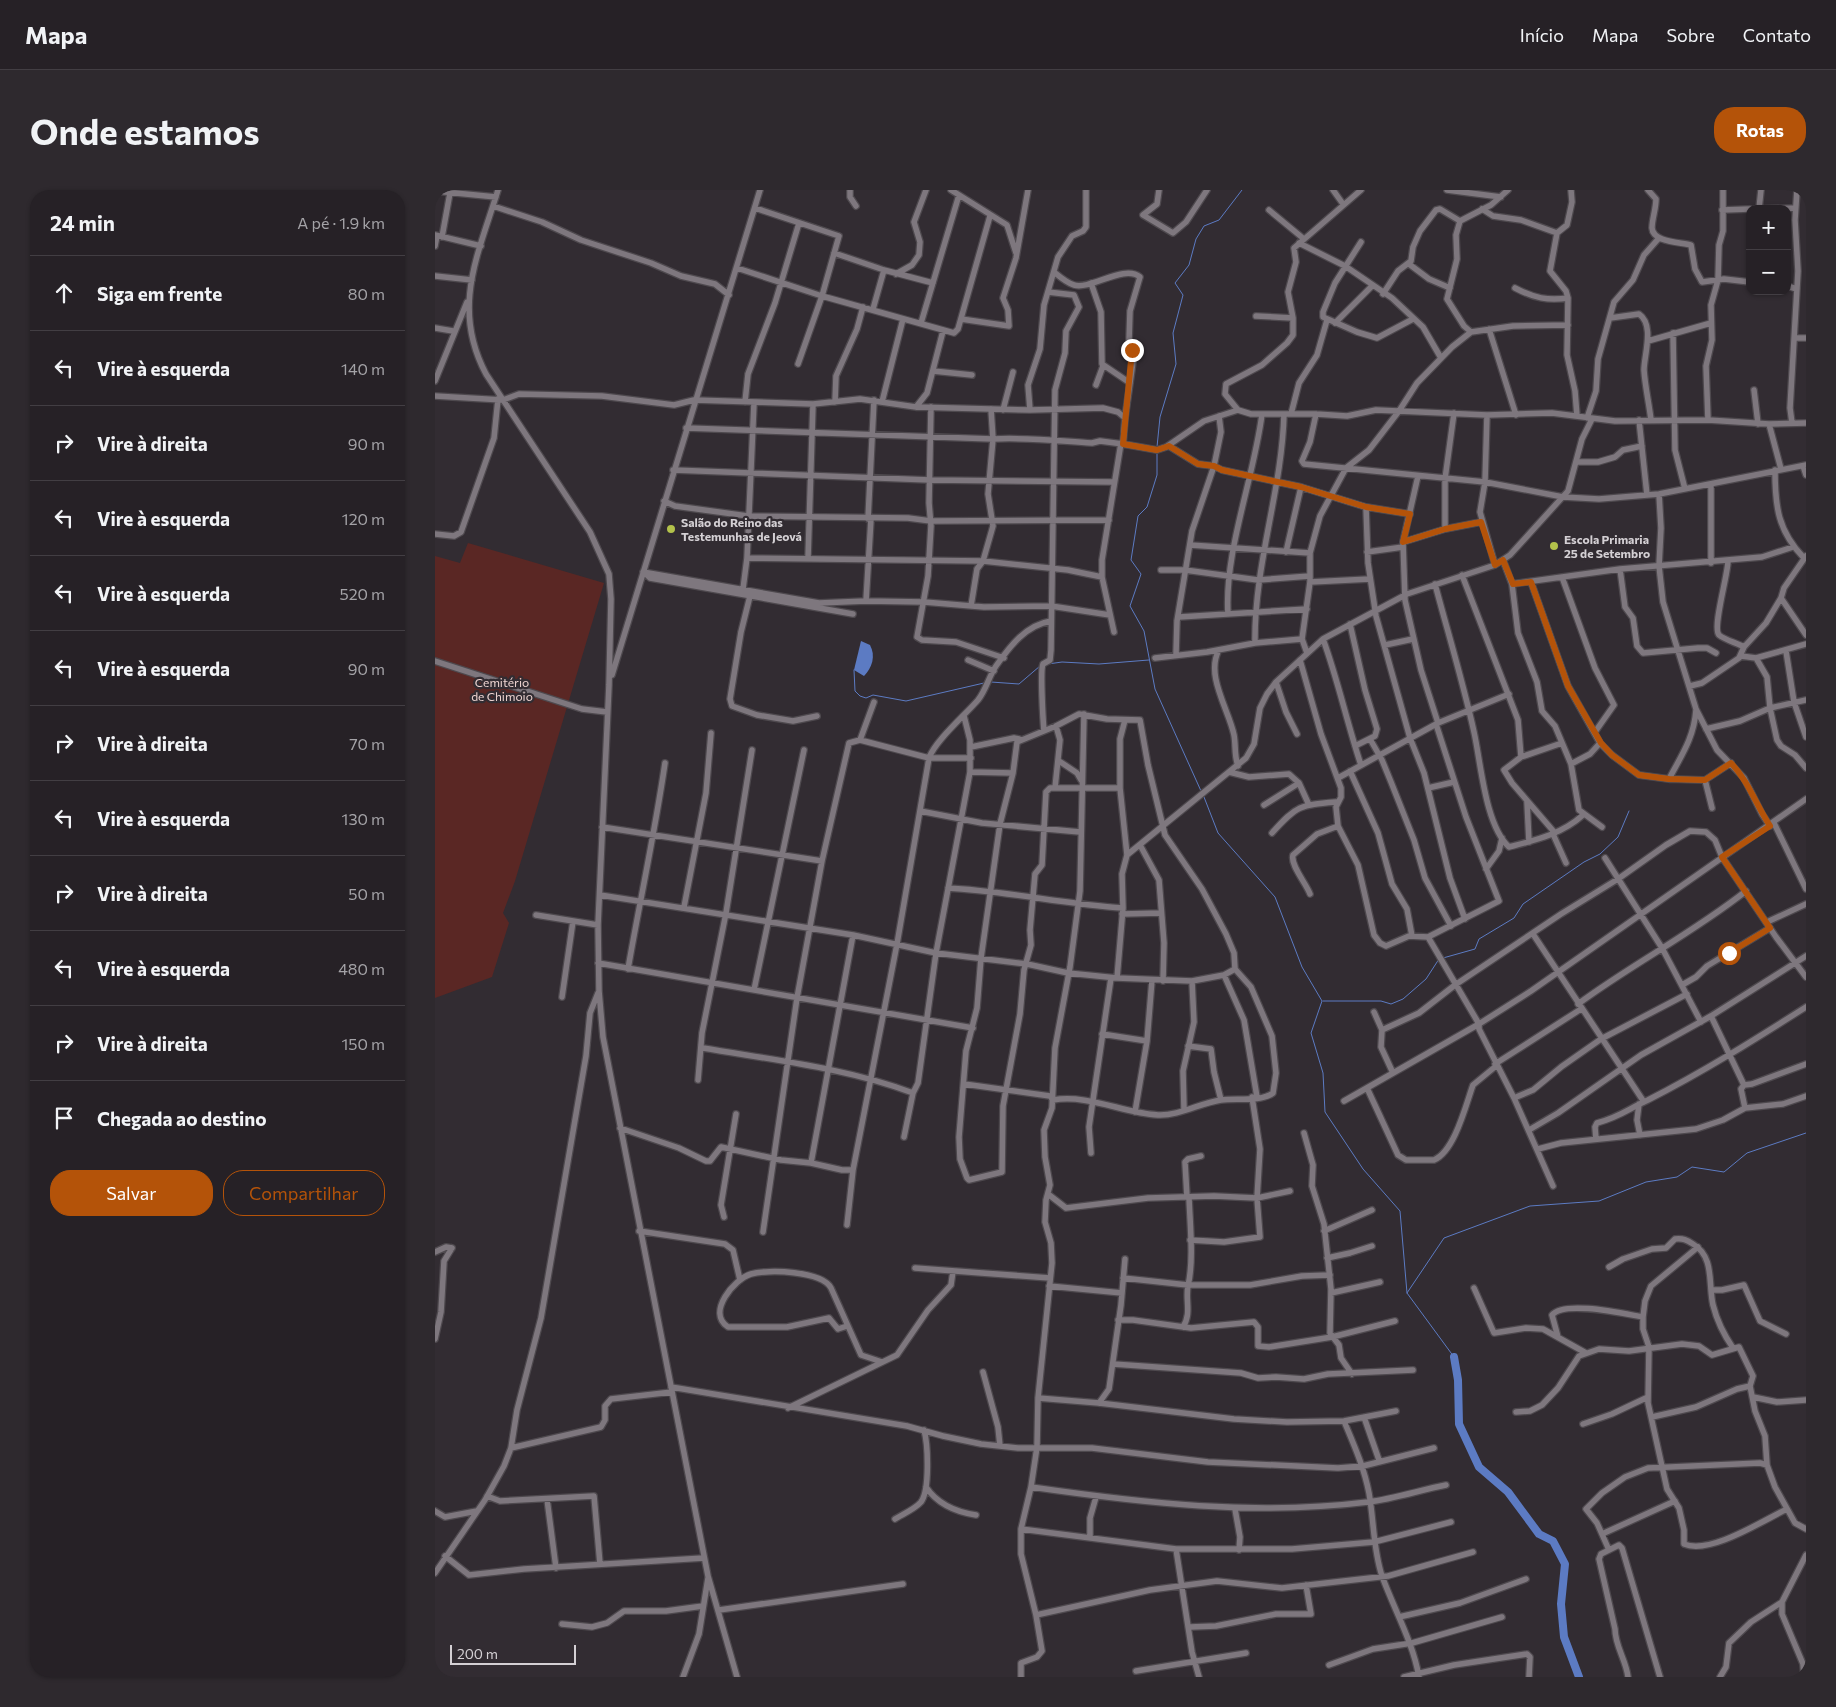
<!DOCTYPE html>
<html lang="pt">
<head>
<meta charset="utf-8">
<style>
  :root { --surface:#262126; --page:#2e292e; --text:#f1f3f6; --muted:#a4a3a7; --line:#423e43; --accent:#b45309 }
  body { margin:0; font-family:Commissioner,sans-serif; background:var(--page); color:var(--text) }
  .controls { position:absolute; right:15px; top:15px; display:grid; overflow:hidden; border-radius:10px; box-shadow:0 1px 4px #0004 }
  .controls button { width:45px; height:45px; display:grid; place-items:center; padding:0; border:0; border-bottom:1px solid var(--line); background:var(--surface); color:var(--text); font:25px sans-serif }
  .scale { position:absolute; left:15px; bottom:12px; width:126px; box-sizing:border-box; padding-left:5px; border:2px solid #d4d0d4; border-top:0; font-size:14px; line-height:18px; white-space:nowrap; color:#d4d0d4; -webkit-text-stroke:4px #322c32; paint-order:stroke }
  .stop { position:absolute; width:15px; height:15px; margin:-11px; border:4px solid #b45309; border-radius:50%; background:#fff }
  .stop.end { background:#b45309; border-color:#fff; box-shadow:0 1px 5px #0008 }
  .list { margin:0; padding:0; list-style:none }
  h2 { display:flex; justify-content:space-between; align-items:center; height:65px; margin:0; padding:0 20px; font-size:21px }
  h2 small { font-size:16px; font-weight:400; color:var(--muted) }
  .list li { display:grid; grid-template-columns:32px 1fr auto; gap:15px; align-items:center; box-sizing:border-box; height:75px; padding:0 20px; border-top:1px solid var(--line) }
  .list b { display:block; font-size:19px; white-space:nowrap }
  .list em { font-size:16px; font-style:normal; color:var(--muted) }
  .actions { display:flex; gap:10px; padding:15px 20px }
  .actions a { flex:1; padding:11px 0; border:1px solid var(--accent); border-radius:20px; text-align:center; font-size:18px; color:var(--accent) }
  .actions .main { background:var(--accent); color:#fff }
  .icon { flex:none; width:28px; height:28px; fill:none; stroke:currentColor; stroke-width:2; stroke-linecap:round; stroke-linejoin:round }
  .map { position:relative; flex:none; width:1371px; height:1487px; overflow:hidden; border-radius:20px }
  header { display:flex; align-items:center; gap:30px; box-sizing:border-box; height:70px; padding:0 25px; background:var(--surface); border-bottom:1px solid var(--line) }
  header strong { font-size:24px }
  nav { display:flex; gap:28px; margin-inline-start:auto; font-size:18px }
  .intro { display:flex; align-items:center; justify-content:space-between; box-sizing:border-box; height:120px; padding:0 30px }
  h1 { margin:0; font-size:35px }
  .button { padding:12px 22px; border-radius:20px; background:var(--accent); color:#fff; font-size:18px; font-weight:700 }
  main { display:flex; gap:30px; padding:0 30px }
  aside { flex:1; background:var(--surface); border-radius:20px; box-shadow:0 1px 4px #0004 }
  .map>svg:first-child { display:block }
  .green { fill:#5a2724 }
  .water { fill:#5c7bc3 }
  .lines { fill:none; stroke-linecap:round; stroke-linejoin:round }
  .stream { stroke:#5c7bc3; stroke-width:1 }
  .river { stroke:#5c7bc3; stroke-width:8 }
  .minor-casing { stroke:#4e494e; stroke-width:8 }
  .minor { stroke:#7e777e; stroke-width:5.5 }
  .route { stroke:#b45309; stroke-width:6 }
  .poi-dot { fill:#b3c24b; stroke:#322c32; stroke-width:2 }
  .labels { text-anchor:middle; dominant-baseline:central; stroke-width:4.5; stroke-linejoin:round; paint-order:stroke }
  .poi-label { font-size:12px; font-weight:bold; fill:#d4d0d4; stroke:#322c32; text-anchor:start }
  .park-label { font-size:12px; fill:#efd5d2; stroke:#322c32 }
</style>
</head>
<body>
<header>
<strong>Mapa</strong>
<nav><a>Início</a><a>Mapa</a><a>Sobre</a><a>Contato</a></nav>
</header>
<div class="intro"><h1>Onde estamos</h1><a class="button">Rotas</a></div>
<main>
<aside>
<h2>24 min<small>A pé · 1.9 km</small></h2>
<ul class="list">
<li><svg class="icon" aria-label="ahead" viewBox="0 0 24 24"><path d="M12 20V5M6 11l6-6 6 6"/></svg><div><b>Siga em frente</b></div><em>80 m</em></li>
<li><svg class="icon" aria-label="left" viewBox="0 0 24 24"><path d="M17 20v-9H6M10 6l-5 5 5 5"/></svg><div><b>Vire à esquerda</b></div><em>140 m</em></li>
<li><svg class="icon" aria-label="right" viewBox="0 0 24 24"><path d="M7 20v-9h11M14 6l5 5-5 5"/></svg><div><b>Vire à direita</b></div><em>90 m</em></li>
<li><svg class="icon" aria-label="left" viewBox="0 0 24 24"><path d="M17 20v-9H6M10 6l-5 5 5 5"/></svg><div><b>Vire à esquerda</b></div><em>120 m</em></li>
<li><svg class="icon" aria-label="left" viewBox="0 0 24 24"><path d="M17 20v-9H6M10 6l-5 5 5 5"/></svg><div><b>Vire à esquerda</b></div><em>520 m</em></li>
<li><svg class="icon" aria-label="left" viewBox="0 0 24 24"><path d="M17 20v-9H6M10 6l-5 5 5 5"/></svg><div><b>Vire à esquerda</b></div><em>90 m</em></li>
<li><svg class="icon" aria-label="right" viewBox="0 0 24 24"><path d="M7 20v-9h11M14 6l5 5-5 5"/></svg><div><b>Vire à direita</b></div><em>70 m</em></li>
<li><svg class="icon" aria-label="left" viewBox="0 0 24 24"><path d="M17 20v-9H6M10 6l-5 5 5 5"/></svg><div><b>Vire à esquerda</b></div><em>130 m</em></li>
<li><svg class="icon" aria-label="right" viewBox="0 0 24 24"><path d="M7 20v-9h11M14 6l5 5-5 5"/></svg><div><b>Vire à direita</b></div><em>50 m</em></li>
<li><svg class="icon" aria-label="left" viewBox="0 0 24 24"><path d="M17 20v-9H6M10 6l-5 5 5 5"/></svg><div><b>Vire à esquerda</b></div><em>480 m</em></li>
<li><svg class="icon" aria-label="right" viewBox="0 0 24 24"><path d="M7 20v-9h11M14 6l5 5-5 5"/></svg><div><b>Vire à direita</b></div><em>150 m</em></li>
<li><svg class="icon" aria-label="arrive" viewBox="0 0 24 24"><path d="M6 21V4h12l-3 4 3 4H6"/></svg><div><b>Chegada ao destino</b></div></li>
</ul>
<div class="actions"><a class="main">Salvar</a><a>Compartilhar</a></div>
</aside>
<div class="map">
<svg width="1371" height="1487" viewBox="0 0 1371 1487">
  <rect width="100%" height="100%" fill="#322c32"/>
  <!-- green -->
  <path class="green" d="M33,353L169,393L80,691L68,723L74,733L57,787L0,808V366L25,373Z"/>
  <!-- water -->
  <path class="water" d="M426,451L435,455C441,466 437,478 429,486L419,480Z"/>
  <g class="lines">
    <!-- stream -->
    <path class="stream" d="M722,257L725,227L741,174L738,143L748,105L740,93L754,75L761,49L769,36L784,30L807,0
      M722,261V285L712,317L703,326L696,370L706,384L695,416L709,441L720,499L766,601
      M613,474L627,472L664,474L714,470
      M419,480L420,501L425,506L431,508L438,505L471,511L549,493
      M556,492L584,494L605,476
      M769,607L783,643L840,707L867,777L887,811L876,843L888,883L890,922L928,979L965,1021L972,1103L1019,1167
      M1008,768L1040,759L1044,749L1079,728L1088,714L1149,672L1165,664L1183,647L1194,621
      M888,811H946L956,814L968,809L991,789L1004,769
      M972,1103L1009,1048L1095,1016L1164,1011L1211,992L1242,987L1257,977L1289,982L1312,963L1371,943"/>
    <!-- river -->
    <path class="river" d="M1019,1167L1023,1190L1024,1234L1044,1277L1073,1302L1104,1344L1118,1351L1130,1374L1126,1414L1129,1447L1144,1487"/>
    <defs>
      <path id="minor" d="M63,0C43,65 16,118 51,184L155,342L174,384L176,409L174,495L163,735L164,801L168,847L273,1386L302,1487
        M415,0V7L421,16
        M516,0L572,35L581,63
        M724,0L722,14L708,25L738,43L751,32L772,0
        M898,0L908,14
        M1012,0L1066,7
        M1073,0L1056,15L1025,31L1021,45L1022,69L1012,109L1029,136L1036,142L1078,136L1133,135
        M1136,0L1137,12L1132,35L1122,43L1115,81L1131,101L1133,108L1132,165L1140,201L1142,226
        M1213,0L1221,9C1221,19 1217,29 1217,38C1218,53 1247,52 1256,55L1260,79L1267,92L1289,89L1315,92
        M0,1L61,7
        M58,16L107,32L146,50L216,73L246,86L280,94L294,105
        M320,18L404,46L387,106L363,174
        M1047,19L1058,26L1086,30L1122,43
        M1320,19L1360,18
        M1324,19L1326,0
        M834,20L869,49
        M1287,20L1315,19
        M0,45L46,56
        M7,47L15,3
        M926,52L900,93L888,122V127L922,142L942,148L978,129
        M864,53L910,76L957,108L988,137L1006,168
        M0,56L2,46
        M399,63L449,80L498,93
        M974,74L994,89L1015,98
        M302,78L387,106L519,143L523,139L555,26
        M619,82C625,87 632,93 639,95C656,100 689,74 705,87L695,121L694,151L699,165L690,228
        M461,84L477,75L484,65L485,52L479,32L491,0
        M0,86L37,90
        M656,93L666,122L667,174L695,193
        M1352,96L1362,99
        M1080,98C1099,108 1113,111 1133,108
        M948,104L963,81L976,71L978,57L985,41L1001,20L1005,19L1025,31
        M438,119L449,80
        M821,126L858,128
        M1175,128L1204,124C1220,135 1209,165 1209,180C1210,196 1214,213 1216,230
        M526,129L574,136L573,120L568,108L581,68L593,0
        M486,133L524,5
        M900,133L937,96
        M0,138L18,141
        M1054,139L1081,225
        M1238,143L1240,260L1250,299
        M1360,148H1371
        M1213,151L1276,133
        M498,181L537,185
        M0,191L32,112
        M661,195L668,176
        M1319,200L1323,234
        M0,206L68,210L84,204L167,206L239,215L259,210L378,214L425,209L481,217L595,220L668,218L683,222L690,228L688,254L722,260L731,257L769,231L803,220L816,224H881L912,226L941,220L1052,225L1117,223L1180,231L1273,230L1334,234L1371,233
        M310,212L313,184L340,113L364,33
        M400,212L401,186L422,139L428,117
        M447,212L468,129
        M481,217L492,203L508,141
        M496,217L494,313L496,336L493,386L482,447L487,450L521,452L569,468
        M568,220L578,182
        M595,220L593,195L605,159L609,115L623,67L637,46L648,41L651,37V0
        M803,220L790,204L791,194L827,175L852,153L858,145V128L853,102L861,72L859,58L926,0
        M856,224L864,193L882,165L892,130
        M881,224L875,252L867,271L869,274L1050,292L1128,307L1164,309L1224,304L1371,275
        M1052,225L1050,292L1045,322L1060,375
        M1152,228L1161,201L1163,169L1179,112L1198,90L1209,65L1224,48
        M1204,230L1212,305
        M1273,230L1271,176L1277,150L1276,115L1283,90L1284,55L1288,41V0
        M1357,233L1355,218L1363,81L1360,30L1362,0
        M1334,234L1346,279
        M251,238L558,249C591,247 624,251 657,253L665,251L688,254
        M734,256L763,274L779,276L787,280L866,297L931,317L975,324
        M1142,272H1163L1180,267L1188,260L1207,256
        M1368,276L1371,285
        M238,280L495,290L679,292
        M1340,280C1340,317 1343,341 1369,368
        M983,286L968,352L970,410L986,480L1003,533
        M1276,294V373
        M1224,304L1226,338L1224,376L1228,412L1261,519L1282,560L1309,588L1327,624L1335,636
        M229,311L240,316L313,326L473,328L496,331L674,330
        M931,317L933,373L941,426L975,548L989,583L1015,688L1030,729
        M433,329L439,210
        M1010,339V289L1019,223
        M0,344L19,346L26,342L59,248L63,209
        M968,352L1010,339L1046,332
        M755,355L875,363
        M851,362L866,297
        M932,362L968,357
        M312,368L548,371L633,380L667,387
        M373,368L378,214
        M1068,370L1077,394L1083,443L1102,492L1107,521L1120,536L1136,574L1144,620L1167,637
        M1293,371C1293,385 1277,438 1284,445C1290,450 1302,453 1309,457
        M1185,379L1190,417L1198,428L1202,456L1208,463L1263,458H1272L1281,463
        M726,380H750L823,390L875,386
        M208,382L384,413L431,411L489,412L549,417L616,416L675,425
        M210,383L215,388L418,424
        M1027,385L1083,530L1086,567
        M1127,387L1160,478L1179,515L1160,542
        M875,392L935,389
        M1096,392L1133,496L1165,553L1177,565L1204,585L1234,589L1270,590L1296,573
        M1000,394C1013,443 1028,492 1039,542C1046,573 1050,635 1074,657C1101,650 1127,644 1148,625
        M1077,394L1185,379L1327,367L1358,357
        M308,399L312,368L319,213
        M315,406L306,442L295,509L297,516L322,525L358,531L382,526
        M1346,408L1371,445
        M431,411L436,329
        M536,416L542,379L548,371L558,336L553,304L558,249L556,219
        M793,424C789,362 819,288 827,224
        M744,427L872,419
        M915,434L930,500L942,539L940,546L920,556
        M679,442L667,387V370L686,253
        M888,449C903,490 912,533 926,575
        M820,453C819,374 847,301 849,224
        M950,455L978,449
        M784,460C770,485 794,520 799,545C801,556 799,565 803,576
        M1351,461L1359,512L1371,547
        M872,463L867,449L875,392V363L885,326L911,278L934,260L964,221L982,193L1017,157L1036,142
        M741,464L742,431L757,341L779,276L786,242L784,226
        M1306,466L1321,468L1371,454
        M720,468L772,462L820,453L867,449
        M1321,468L1332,487L1335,518L1342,550L1346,556L1360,565L1371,578
        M533,470L559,481
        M865,470L886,544L906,598V607L901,617L903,636L923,675L939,745L945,753L951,756L974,746L993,747L1044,834L1096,801L1371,609
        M0,471L147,519L172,522
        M177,485L325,0
        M841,492L851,522L862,544
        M1255,496L1267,493L1304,468L1309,457L1331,433L1346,408L1349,398L1371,366
        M690,530L685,549V598L692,665
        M1271,539L1305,531L1335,518L1371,510
        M609,541C608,530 605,480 608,474L615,470L616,460L620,200L630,163L631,141L644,117L639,105L613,102
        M935,549L947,570L956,592L979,650L990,688L1016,736
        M425,550L439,512
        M536,557L579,548L584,549
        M624,571L642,583L646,590
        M1136,574L1155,564L1165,553
        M915,581L943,643L957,694L972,719L977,746
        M535,582L578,583
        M794,582L814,587L854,584L864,593L874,615
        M903,588L1003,533L1074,504
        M1234,589C1246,566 1259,548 1261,520
        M1270,590L1277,618
        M620,598L625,550L621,536
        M993,598L1019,592
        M1092,612L1094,652
        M829,615L864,593
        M485,621L547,633L645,642
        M1339,633L1371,699
        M167,637L387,671
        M837,643C862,615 865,615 902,612
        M1120,643L1077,593L1069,580L1086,567L1127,553
        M1118,644L1131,673
        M705,655L724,690L729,753L728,791
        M1170,668L1227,758L1266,832
        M1051,679L1064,661L1067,648
        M513,698C571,701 629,714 688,718
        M875,704C871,693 855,675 858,665L882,644L903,636
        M165,705L418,745L501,763L592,774L633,783L682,788L757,791L789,785L800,779
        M249,717L271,603L276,543
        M687,724L726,723
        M101,725L163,735
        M1332,732L1371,714
        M1098,744L1209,912
        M993,747L1064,711L1031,627L1001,534
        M163,773L538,838
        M193,779C205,710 220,642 230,573
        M789,785L809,830L822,907
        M682,788L688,718L687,684L692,665L811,568L819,554L825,518L832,504L841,492L888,449L972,404L1060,375L1075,365L1133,301L1147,249L1157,229
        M1247,795L1261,787L1272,776L1335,738
        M319,800L369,560
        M127,807L138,731
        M1143,814C1197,774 1258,743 1311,701
        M939,822L947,840L946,857L958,883
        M1276,826L1309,895
        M947,840L984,823L1020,795L1126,724L1183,689L1231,655L1255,641L1271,642L1280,650L1287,667L1341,747L1371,787
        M667,844L712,851
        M753,856L776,859L779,882L786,910
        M268,858C338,870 412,878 478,903
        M1060,874L1146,819
        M263,890L267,843L291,723L317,560
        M529,894L615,906L618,910C653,904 688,923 723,925C744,926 765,913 786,910C801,908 826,912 838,903L841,883L837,846L816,797L800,779L799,763L791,744L767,699L730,645L713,575L705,530L672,529L644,524L621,536L582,552L578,583L565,634L546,768L542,818L531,861L524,947L525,969L532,988L534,990L567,982L568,916L585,824L589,780L596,755L595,740L600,684L607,675L611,602L615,598H685
        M1309,895L1317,894L1371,874
        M1309,895L1306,899L1310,918
        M932,898L963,965L971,970H999C1020,961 1031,914 1038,895L1061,876
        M1079,908L1098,900L1126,877L1166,849L1252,804
        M909,911L1044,834V839L1079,908L1118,996
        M1204,914L1202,930L1205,945
        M749,919L748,881L759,832L757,791
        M700,922L712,851L717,790
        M185,938L244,958L271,971H275L286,957L346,970L376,973L407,980H418
        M1094,940L1123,923L1206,865L1276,826L1371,766
        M869,943L878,975L877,996L889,1034L896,1099L895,1143L904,1155L906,1168L917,1184
        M469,947L478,903L483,893L501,763L535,582V550L529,526
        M1161,949L1160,937L1162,933C1185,927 1193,919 1213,910C1268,882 1319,850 1371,817
        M1103,959L1126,953L1261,939L1288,930L1310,918L1348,914L1371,906
        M656,963L654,937L676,788
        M376,973L418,745
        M613,1004L631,1018L713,1008L779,1006L822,1008L855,1001
        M752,1007L750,972L753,969L766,966
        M289,1027L286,1015L301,924
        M412,1035L418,980L462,754L494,568C500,551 530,525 543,510C551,500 554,486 561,476C575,456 591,435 616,431
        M204,1041L290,1054L298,1060L305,1090
        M889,1041L937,1020
        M328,1042L362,808L387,671L414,553L425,550L494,568H536
        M755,1050L789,1052L825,1047L822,1008L825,959L817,907
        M1263,1057L1216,1096L1210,1111L1208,1127V1139L1214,1157L1213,1213L1232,1299L1244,1318L1249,1340V1354C1275,1365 1327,1331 1352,1319
        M0,1062L11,1057L17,1058
        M892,1068L915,1063L937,1056
        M1174,1077L1188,1069L1217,1059L1231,1058L1240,1049C1248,1048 1252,1050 1258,1054C1280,1067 1273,1094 1278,1115C1282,1131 1289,1145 1298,1158
        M480,1078L615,1088
        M688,1088L753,1095H815L867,1086L895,1085
        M614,1096L687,1103
        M1039,1098L1059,1143L1091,1138L1108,1139L1151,1163
        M1276,1100H1287L1309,1095L1325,1131L1351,1144
        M896,1103L945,1092
        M683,1130H698L756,1138L819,1132L823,1137V1156L834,1157L897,1147L960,1131
        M412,1136L403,1139L394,1128L352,1137H293C271,1123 299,1089 316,1084C333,1079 387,1081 396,1098L426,1165L447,1172
        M748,1137C757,1123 750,1110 753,1096C759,1070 755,1035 754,1007
        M1123,1147L1117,1125C1129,1110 1190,1124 1208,1127
        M0,1149L6,1122L9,1071L17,1058
        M678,1174L806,1183L823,1188L841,1187L869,1189L893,1184L978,1180
        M548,1182L563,1237L565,1256
        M236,1197L472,1236L508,1246L546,1254L583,1258H657L773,1272L903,1278L928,1276L999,1258
        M1318,1207L1342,1212L1371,1210
        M603,1208L664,1213L799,1229L852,1232L909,1231L961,1221
        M664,1213L674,1199L686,1115L690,1069
        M353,1218L462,1165L493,1120L516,1095L518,1081
        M1081,1222L1095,1221L1107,1215L1123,1198L1144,1166L1164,1159L1194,1161L1247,1154L1264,1156L1277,1165L1304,1157L1318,1186L1315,1196L1320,1221L1330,1246L1332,1275L1340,1297L1360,1333L1371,1339
        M929,1227L944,1270
        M1217,1227L1261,1217L1302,1199L1315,1196
        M909,1231C919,1255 929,1277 934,1303C939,1331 938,1359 947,1386C959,1419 978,1452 984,1487
        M1148,1234L1177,1224L1213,1207
        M76,1258L166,1237L170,1230V1216L176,1209L237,1202
        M491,1297C503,1315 521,1322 541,1325
        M596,1297C708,1313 820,1326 933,1312C959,1309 985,1300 1011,1295
        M52,1306L65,1311L159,1306L165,1374
        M112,1309L121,1378
        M800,1319L805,1347L804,1360
        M0,1321L10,1327L42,1321
        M460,1329C468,1324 480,1319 486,1312C495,1300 493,1254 489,1240
        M586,1339L741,1359H857L939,1352L1016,1332
        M1167,1344L1240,1311
        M655,1347V1328L661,1307
        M741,1359L757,1462L764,1487
        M1174,1360L1162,1333L1151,1319L1167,1303L1190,1287L1213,1278L1325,1273L1332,1275
        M10,1366L34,1385L89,1379L269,1368
        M0,1383L50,1310L69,1276L76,1258L82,1220L106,1128L151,866L155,823L163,803
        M1347,1412V1424L1368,1474L1369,1487
        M284,1420L468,1394
        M601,1425L715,1400L782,1391L847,1398L953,1386L1038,1362
        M964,1427L1025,1413L1091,1389
        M127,1434L157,1437L172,1433L189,1421H231L268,1416
        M755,1437L781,1436L841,1424H876L871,1395
        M894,1475L938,1459L977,1453L1067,1427
        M701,1481L811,1463
        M248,1487L264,1444L273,1388
        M586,1487V1473L602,1467L607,1461L601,1425L586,1364V1339L596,1297L602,1257L603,1208L617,1073L616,1053L610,1032L611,1010L615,995L610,967L609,940L617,918L620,858L635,777L645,701L649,524
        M969,1487L1019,1475L1092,1464L1095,1467L1094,1487
        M1193,1487C1191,1470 1180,1456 1180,1439L1164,1369L1166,1364L1184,1355L1187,1358L1225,1487
        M1285,1487L1291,1477L1294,1453L1316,1432L1347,1412L1371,1365"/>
    </defs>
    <!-- minor casing -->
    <use href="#minor" class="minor-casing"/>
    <!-- minor -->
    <use href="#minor" class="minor"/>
  </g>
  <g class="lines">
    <!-- route -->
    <path class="route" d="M697,160L688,254L722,260L734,256L763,274L779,276L787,280L866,297L931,317L975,324L968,352L1010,339L1046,332L1060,375L1068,370L1078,394L1096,392L1133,496L1166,553L1177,565L1204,585L1234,589L1270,590L1296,573C1314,592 1321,615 1335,636L1287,667L1335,738L1294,763"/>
  </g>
  <!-- markers -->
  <g class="poi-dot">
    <circle cx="236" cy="339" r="5"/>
    <circle cx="1119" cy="356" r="5"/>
  </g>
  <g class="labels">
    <!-- poi labels -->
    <g class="poi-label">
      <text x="246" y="332">Salão do Reino das<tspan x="246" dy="14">Testemunhas de Jeová</tspan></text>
      <text x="1129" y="349">Escola Primaria<tspan x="1129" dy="14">25 de Setembro</tspan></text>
    </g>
    <!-- park labels -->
    <g class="park-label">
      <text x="67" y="492">Cemitério<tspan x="67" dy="14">de Chimoio</tspan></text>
    </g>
  </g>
</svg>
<div class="controls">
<button>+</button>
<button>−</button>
</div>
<div class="scale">200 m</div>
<div class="stop" style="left:1294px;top:763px"></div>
<div class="stop end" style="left:697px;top:160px"></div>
</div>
</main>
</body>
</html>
